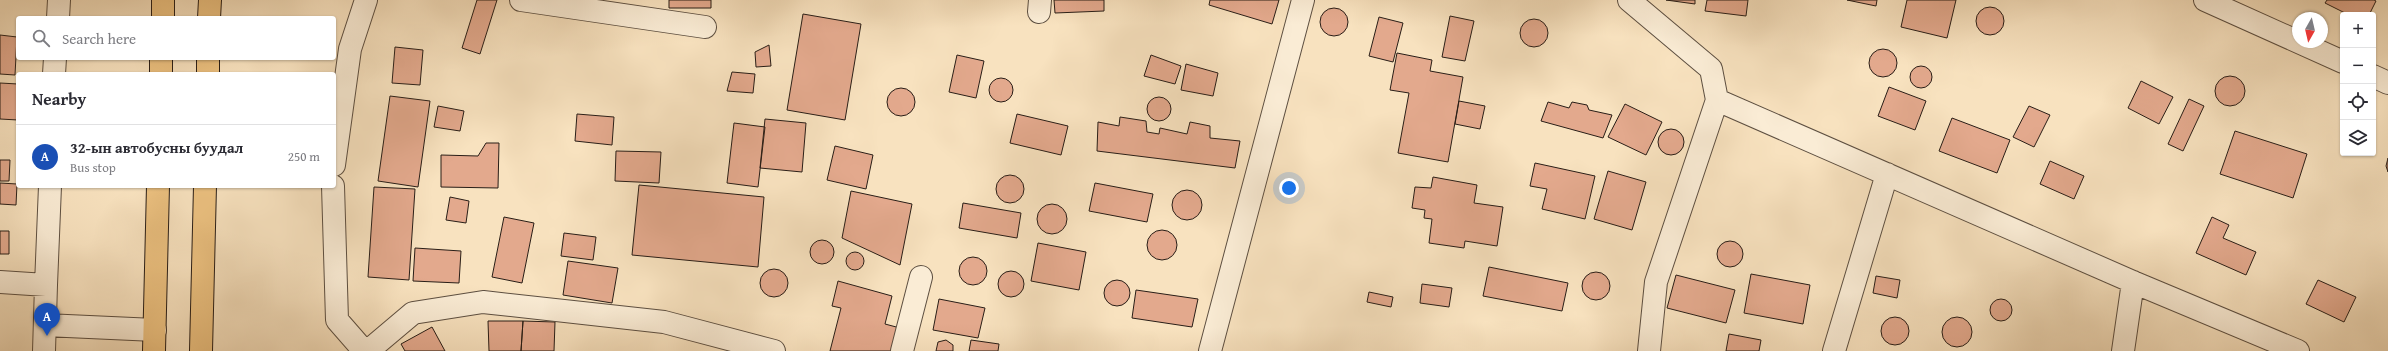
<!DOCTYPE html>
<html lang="en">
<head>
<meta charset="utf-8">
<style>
  :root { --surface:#fff; --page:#f7f7f7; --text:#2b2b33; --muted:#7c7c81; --line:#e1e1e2; --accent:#7c3aed }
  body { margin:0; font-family:"Gentium Book Plus",serif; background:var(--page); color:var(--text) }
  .controls { position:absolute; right:12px; top:12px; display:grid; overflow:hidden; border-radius:4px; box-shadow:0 1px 3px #0004 }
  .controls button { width:36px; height:36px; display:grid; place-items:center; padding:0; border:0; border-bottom:1px solid var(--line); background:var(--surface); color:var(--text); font:20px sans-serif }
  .compass { position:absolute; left:2292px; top:12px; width:36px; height:36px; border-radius:50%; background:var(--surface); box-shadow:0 1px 3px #0004; rotate:188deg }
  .you { position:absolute; left:1289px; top:188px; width:14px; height:14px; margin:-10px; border:3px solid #fff; border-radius:50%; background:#1a73e8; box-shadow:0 0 0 6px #1a73e833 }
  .badge { display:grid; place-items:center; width:26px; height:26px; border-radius:50%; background:var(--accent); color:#fff; font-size:13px; font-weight:700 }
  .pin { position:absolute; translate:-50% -33px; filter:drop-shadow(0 1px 2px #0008) }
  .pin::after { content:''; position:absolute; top:21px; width:14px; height:12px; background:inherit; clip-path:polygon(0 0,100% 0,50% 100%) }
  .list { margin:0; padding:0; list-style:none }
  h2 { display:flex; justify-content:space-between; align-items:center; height:52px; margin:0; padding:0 16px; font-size:17px }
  h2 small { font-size:13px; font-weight:400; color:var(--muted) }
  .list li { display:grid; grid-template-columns:26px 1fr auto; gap:12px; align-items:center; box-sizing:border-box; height:64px; padding:0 16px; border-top:1px solid var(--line) }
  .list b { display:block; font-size:15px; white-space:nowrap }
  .list p { margin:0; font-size:13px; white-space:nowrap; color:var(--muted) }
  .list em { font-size:13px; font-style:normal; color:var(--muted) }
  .icon { flex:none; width:22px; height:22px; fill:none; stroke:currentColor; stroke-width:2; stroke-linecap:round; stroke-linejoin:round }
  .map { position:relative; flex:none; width:2388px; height:351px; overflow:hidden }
  .search { position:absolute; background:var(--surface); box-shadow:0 1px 3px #0004; left:16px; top:16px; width:320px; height:44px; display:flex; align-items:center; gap:10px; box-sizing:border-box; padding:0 14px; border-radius:4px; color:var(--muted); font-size:15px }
  .panel { position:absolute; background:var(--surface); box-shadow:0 1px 3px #0004; left:16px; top:72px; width:320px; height:116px; border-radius:4px }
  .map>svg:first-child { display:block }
  .building { fill:#e3a98d; stroke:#291e17 }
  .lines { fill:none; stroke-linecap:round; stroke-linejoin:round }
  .minor-casing { stroke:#5d4f41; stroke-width:24 }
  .major-casing { stroke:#291e17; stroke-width:24 }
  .minor { stroke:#faecd5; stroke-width:22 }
  .major { stroke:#ecc180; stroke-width:22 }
</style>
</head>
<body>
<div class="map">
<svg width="2388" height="351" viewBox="0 0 2388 351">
  <rect width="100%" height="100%" fill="#f8e2bf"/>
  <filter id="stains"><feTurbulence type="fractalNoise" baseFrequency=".005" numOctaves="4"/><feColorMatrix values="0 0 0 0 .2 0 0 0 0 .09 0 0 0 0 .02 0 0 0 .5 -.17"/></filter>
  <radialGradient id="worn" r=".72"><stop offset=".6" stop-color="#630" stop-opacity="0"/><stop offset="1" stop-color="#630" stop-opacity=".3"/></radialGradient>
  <!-- building -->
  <path class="building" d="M477,0H497L480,54L462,48Z
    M669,0H711V8H669Z
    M1054,0H1104V11L1055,13Z
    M1210,0H1279L1272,24L1209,5Z
    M1666,0H1695V4Z
    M1707,0H1748L1746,16L1705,11Z
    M1847,0H1877L1876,6Z
    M1907,0H1956L1947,38L1901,27Z
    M2327,0H2374L2376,1L2369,15H2349L2325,3Z
    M1976 21a14 14 0 1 1 28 0a14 14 0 1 1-28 0Z
    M1320 22a14 14 0 1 1 28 0a14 14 0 1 1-28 0Z
    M803,14L861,24L845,120L787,110Z
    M1450,16L1474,21L1465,61L1442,57Z
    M1379,17L1403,23L1393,62L1369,56Z
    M1520 33a14 14 0 1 1 28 0a14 14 0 1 1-28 0Z
    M0,35L17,37L15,75L0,74Z
    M769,45L771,66L756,67L755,52Z
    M395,47L423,50L420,85L392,83Z
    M1869 63a14 14 0 1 1 28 0a14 14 0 1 1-28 0Z
    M1397,53L1432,60L1430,71L1463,77L1448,162L1398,153L1409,93L1390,90Z
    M957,55L984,61L976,98L949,92Z
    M1151,55L1181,66L1175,84L1144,76Z
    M1186,64L1218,73L1213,96L1181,90Z
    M1910 77a11 11 0 1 1 22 0a11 11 0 1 1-22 0Z
    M732,72L755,74L753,93L727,91Z
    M2215 91a15 15 0 1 1 30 0a15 15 0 1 1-30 0Z
    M989 90a12 12 0 1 1 24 0a12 12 0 1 1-24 0Z
    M2141,81L2173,97L2159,124L2128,108Z
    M0,83L18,84V120L0,119Z
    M1889,87L1926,101L1915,130L1878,116Z
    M887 102a14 14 0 1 1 28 0a14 14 0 1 1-28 0Z
    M390,96L430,101L418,187L378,181Z
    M1147 109a12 12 0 1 1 24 0a12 12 0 1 1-24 0Z
    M2189,99L2204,106L2183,151L2168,144Z
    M1459,101L1485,106L1480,129L1455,124Z
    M1548,102L1569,108L1572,102L1587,105L1589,110L1612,115L1603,138L1541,121Z
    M1625,104L1662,122L1646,155L1608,137Z
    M438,106L464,111L460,131L434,127Z
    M2029,106L2050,115L2034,147L2013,137Z
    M577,114L614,117L612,145L575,141Z
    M1017,114L1068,126L1061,155L1010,143Z
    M1120,117L1146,121L1147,132L1159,134L1160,128L1187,134L1190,122L1210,126V138L1240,141L1235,168L1097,151L1098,122L1119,126Z
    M1952,118L2010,140L1997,173L1939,151Z
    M765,119L806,123L802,172L760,168Z
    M734,123L765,127L758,187L727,183Z
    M1658 142a13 13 0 1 1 26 0a13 13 0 1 1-26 0Z
    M2235,131L2307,154L2293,198L2220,174Z
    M486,143H499L498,188L441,187V155L478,156Z
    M835,146L873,155L866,189L827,180Z
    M616,151L661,152L659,183L615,181Z
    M2388,158V172L2386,166Z
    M0,160H10L9,181H0Z
    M2050,161L2084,176L2074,199L2040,184Z
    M1535,163L1595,176L1585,219L1542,209L1547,189L1530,186Z
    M1608,171L1646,182L1632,230L1594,219Z
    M996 189a14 14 0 1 1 28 0a14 14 0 1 1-28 0Z
    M1433,177L1477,185L1474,203L1503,207L1497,246L1465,241L1464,248L1429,243L1432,219L1424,218L1425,210L1412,208L1415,187L1431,188Z
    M0,183L17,184L16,205L0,204Z
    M1095,183L1153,194L1147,222L1089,211Z
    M639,185L764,197L758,267L632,255Z
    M374,187L415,189L409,280L368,277Z
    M1172 205a15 15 0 1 1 30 0a15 15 0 1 1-30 0Z
    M851,191L912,204L900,265L842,238Z
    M450,197L469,201L466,223L446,220Z
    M963,203L1021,213L1017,238L959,228Z
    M1037 219a15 15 0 1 1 30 0a15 15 0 1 1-30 0Z
    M504,217L534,223L522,283L492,277Z
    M2212,217L2229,225L2223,238L2256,252L2246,275L2196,253Z
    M1147 245a15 15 0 1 1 30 0a15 15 0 1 1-30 0Z
    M0,231H9V254H0Z
    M564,233L596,237L593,260L561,256Z
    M810 252a12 12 0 1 1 24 0a12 12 0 1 1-24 0Z
    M1717 254a13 13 0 1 1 26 0a13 13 0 1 1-26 0Z
    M1038,243L1086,252L1079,290L1031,281Z
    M415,248L461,251L459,283L413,281Z
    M846 261a9 9 0 1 1 18 0a9 9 0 1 1-18 0Z
    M959 271a14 14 0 1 1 28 0a14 14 0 1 1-28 0Z
    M568,261L618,268L612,303L563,295Z
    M1489,267L1568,283L1562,311L1483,296Z
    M760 283a14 14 0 1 1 28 0a14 14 0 1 1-28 0Z
    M998 284a13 13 0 1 1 26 0a13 13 0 1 1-26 0Z
    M1582 286a14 14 0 1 1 28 0a14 14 0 1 1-28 0Z
    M1751,274L1810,285L1803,324L1744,313Z
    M1676,275L1735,290L1726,323L1667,308Z
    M1876,276L1900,280L1897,298L1873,293Z
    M2318,280L2356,297L2344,322L2306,304Z
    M1104 293a13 13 0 1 1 26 0a13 13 0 1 1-26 0Z
    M838,281L892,296L885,324L900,328L894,351H830L841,308L832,306Z
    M1422,284L1452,288L1449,307L1420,303Z
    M1136,290L1198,299L1192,327L1132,318Z
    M1369,292L1393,297L1391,307L1367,302Z
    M1990 310a11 11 0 1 1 22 0a11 11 0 1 1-22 0Z
    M939,299L985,308L978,338L933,330Z
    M1881 331a14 14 0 1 1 28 0a14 14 0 1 1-28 0Z
    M1942 332a15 15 0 1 1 30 0a15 15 0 1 1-30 0Z
    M488,321H523L521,351H489Z
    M523,321L555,322L554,351H521Z
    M432,327L445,351H405L401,344Z
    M1729,334L1761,340L1759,351H1726Z
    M946,340L953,345V351H936L938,342Z
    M971,340L999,344L998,351H969Z"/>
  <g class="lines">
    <defs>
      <path id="minor" d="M521,0L705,27
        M1629,0L1711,69L1717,100L2133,282L2298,351
        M2205,0L2343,62
        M1039,12L1040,0
        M58,18L59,0
        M54,74L55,58
        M2373,76L2388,83
        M334,165L350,49L366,0
        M333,186L337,320L364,351
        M0,282L46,285L50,186
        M45,325L155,330
        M44,351L46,285
        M368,351L413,313L483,302L664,322L774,351
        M902,351L921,277
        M1210,351L1303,0
        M1649,351L1656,282L1717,100
        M1834,351L1887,174
        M2123,351L2133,282"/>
      <path id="major" d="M163,18V0
        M209,18L210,0
        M161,74V58
        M208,74V58
        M154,351L158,186
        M201,351L205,186"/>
    </defs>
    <!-- minor casing -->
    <use href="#minor" class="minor-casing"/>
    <!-- major casing -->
    <use href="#major" class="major-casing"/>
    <!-- minor -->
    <use href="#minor" class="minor"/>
    <!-- major -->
    <use href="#major" class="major"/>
  </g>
  <rect width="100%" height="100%" filter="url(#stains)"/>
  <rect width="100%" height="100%" fill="url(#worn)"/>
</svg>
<div class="controls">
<button>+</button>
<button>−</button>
<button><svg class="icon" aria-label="locate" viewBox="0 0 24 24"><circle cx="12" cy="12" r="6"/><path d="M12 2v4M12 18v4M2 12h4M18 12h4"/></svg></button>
<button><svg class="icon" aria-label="layers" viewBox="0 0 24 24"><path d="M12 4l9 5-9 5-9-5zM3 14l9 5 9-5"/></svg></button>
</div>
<svg class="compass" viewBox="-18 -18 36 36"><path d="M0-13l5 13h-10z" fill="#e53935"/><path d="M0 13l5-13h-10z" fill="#7c7c81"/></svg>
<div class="you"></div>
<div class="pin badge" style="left:47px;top:336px;background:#1a4fb4">A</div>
<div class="search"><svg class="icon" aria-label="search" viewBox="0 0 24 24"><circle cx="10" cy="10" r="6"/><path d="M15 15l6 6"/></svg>Search here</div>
<section class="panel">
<h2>Nearby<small></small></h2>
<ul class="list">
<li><span class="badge" style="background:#1a4fb4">A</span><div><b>32-ын автобусны буудал</b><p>Bus stop</p></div><em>250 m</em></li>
</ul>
</section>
</div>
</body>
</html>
